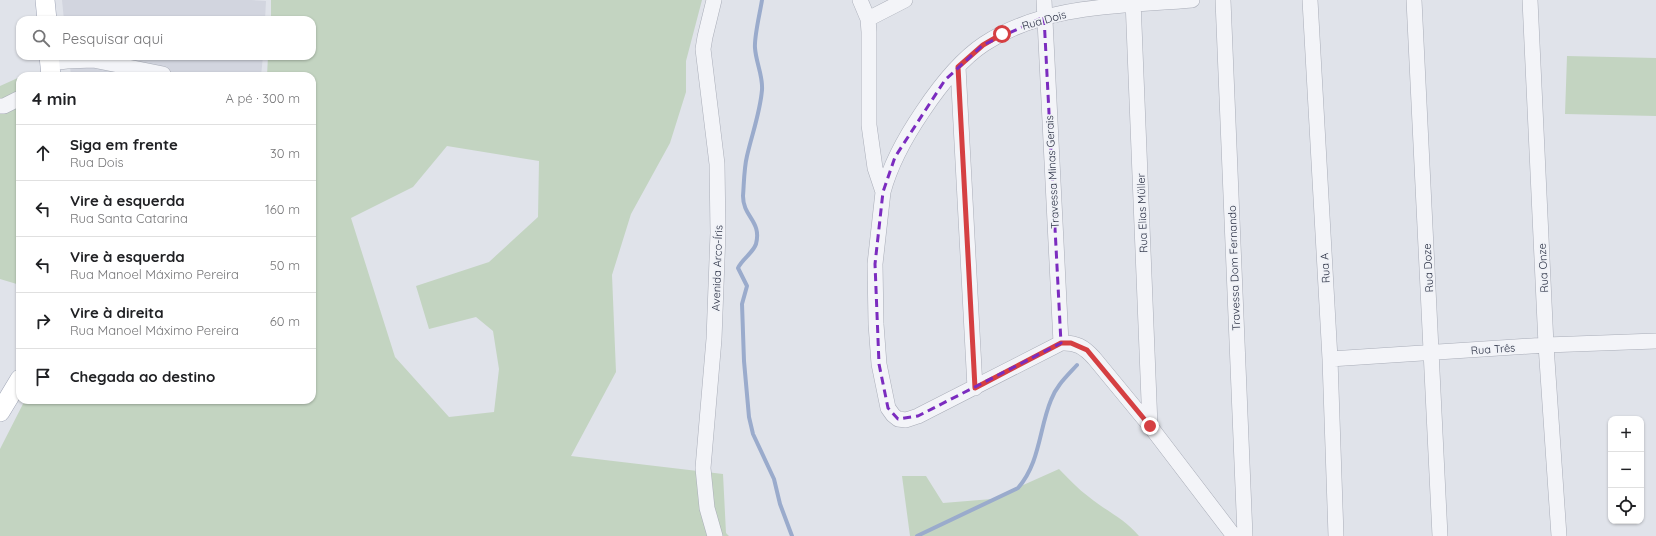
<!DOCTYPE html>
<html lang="pt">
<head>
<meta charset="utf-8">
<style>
  :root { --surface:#fff; --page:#f6f6f6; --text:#202124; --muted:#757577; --line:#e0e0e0 }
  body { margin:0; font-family:Quicksand,sans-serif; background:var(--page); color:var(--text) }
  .controls { position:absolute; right:12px; bottom:12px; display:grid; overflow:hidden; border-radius:8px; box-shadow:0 1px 3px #0004 }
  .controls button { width:36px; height:36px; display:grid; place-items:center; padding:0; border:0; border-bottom:1px solid var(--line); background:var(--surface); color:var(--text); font:20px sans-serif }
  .stop { position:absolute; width:12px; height:12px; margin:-9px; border:3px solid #d53f42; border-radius:50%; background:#fff }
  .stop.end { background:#d53f42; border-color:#fff; box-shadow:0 1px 4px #0008 }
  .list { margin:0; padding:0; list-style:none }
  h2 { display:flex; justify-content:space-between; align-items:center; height:52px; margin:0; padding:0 16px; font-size:17px }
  h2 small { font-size:13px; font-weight:400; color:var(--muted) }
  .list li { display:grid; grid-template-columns:26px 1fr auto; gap:12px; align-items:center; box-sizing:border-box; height:56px; padding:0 16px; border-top:1px solid var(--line) }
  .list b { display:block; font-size:15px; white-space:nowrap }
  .list p { margin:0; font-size:13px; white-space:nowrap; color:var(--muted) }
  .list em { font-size:13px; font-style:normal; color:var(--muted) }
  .icon { flex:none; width:22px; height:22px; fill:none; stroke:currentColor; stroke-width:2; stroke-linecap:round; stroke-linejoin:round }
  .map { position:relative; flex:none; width:1656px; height:536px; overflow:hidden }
  .search { position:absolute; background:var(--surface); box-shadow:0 1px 3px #0004; left:16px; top:16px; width:300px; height:44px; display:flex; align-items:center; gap:10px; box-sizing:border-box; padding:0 14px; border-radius:12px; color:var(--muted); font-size:15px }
  .panel { position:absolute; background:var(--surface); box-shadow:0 1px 3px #0004; left:16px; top:72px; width:300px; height:332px; border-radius:12px }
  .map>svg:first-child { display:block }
  .built { fill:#d2d5df }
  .green { fill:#c3d4c1; fill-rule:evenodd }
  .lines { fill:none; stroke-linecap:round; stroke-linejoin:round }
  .stream { stroke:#9aabcc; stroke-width:4 }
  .minor-casing { stroke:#a9adb8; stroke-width:16 }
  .major-casing { stroke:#9fa5b6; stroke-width:20 }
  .minor { stroke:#f3f4f8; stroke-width:15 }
  .major { stroke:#fff; stroke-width:19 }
  .route { stroke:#d53f42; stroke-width:5 }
  .marked { fill:none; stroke:#7b2cbf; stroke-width:3; stroke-dasharray:8 5; stroke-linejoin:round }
  .labels { text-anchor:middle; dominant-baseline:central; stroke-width:3.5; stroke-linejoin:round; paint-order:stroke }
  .street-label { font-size:11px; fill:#282e42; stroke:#f0f2f7 }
</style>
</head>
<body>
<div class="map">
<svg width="1656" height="536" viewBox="0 0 1656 536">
  <rect width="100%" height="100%" fill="#e0e3ea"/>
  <!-- built -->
  <path class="built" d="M62,0H251L266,1L265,20H64Z
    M69,56H263L261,76H71Z"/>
  <!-- green -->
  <path class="green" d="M271,0H702L686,61V92L670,143L631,214L612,275L616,372L571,456L723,474L726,533L729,536H0V449L25,400H312V76H267L268,56H312V20H271ZM447,146L539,161L538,217L489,262L416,286L429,329L476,317L493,331L499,369L494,412L449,417L395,357L351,218L413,187Z
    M1567,56L1656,58V116L1565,114Z
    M20,77V285L0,279V86Z
    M1059,469C1069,479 1078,489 1089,497C1106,511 1125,519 1139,536H910L902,476H926L943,503L992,499Z"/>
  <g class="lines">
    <!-- stream -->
    <path class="stream" d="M762,0C760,13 754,37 755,48C756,63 763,75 762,90C760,113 752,134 747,156C744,168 744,183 743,196C743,217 762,221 756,244C753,253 742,259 738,268L747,286L742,304L744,361L749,417L753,434L774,479L780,504L792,536
      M917,536L1018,488C1040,463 1039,429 1051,400C1056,386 1067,376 1077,365"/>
    <defs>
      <path id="minor" d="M714,0L705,37L703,49L717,164L718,233L714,339L703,468L707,508L715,536
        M860,0L868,19L869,32V125L875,168L883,192L875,264L876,324L879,364L888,408L893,415L898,419L906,420L918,416L1061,343C1076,342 1084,347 1094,358L1150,426L1234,536
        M1044,0L1061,343
        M1133,0L1150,426
        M1223,0L1245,536
        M1310,0L1330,359L1336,536
        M1414,0L1440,536
        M1530,0L1546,345L1559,536
        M868,19L905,0
        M50,63L67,61L93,60L163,74
        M958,67L975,388
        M0,106H4L20,98
        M883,192C891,162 906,136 923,111C939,87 960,60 984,44C1045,4 1122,6 1192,0
        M1330,359L1546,345L1656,341"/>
      <path id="major" d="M45,0L47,20
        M49,56L51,76
        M0,412L20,379"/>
    </defs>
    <!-- minor casing -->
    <use href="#minor" class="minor-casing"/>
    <!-- major casing -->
    <use href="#major" class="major-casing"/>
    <!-- minor -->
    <use href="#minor" class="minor"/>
    <!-- major -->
    <use href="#major" class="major"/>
  </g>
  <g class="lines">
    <!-- route -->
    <path class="route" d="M1002,34L983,45L958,67L975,388L1061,343H1071L1087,350L1150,426"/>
  </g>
  <!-- marked area -->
  <path class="marked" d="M1044,17L1061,343L918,416L898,419L888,408L879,364L875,264L883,192L895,157L945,80L983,45Z"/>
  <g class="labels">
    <!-- street labels -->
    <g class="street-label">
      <text transform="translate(1044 20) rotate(-16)">Rua Dois</text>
      <text transform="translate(1052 172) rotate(-93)">Travessa Minas Gerais</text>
      <text transform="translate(1142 213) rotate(-92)">Rua Elias Müller</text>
      <text transform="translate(717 268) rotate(-88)">Avenida Arco-Íris</text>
      <text transform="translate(1234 268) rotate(-92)">Travessa Dom Fernando</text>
      <text transform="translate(1325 268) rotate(-93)">Rua A</text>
      <text transform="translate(1428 268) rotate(-93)">Rua Doze</text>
      <text transform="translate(1543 268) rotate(-93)">Rua Onze</text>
      <text transform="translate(1493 349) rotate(-4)">Rua Três</text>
    </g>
  </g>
</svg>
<div class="controls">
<button>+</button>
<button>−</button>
<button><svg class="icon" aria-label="locate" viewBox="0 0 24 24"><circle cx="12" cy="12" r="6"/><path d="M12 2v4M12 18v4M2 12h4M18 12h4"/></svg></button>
</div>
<div class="stop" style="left:1002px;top:34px"></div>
<div class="stop end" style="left:1150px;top:426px"></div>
<div class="search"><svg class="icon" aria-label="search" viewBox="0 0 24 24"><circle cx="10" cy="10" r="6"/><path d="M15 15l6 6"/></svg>Pesquisar aqui</div>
<section class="panel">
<h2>4 min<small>A pé · 300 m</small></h2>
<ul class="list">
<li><svg class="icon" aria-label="ahead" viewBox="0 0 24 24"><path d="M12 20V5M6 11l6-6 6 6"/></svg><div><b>Siga em frente</b><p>Rua Dois</p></div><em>30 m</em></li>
<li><svg class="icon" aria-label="left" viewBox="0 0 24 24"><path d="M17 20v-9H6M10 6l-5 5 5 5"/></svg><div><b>Vire à esquerda</b><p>Rua Santa Catarina</p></div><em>160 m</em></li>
<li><svg class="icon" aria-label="left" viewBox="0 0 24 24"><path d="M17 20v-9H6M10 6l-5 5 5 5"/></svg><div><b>Vire à esquerda</b><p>Rua Manoel Máximo Pereira</p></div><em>50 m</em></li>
<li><svg class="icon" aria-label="right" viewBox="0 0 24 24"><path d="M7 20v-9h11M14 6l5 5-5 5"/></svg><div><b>Vire à direita</b><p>Rua Manoel Máximo Pereira</p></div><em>60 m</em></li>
<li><svg class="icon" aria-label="arrive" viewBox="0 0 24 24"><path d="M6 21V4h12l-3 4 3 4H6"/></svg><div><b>Chegada ao destino</b></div></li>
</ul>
</section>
</div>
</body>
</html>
